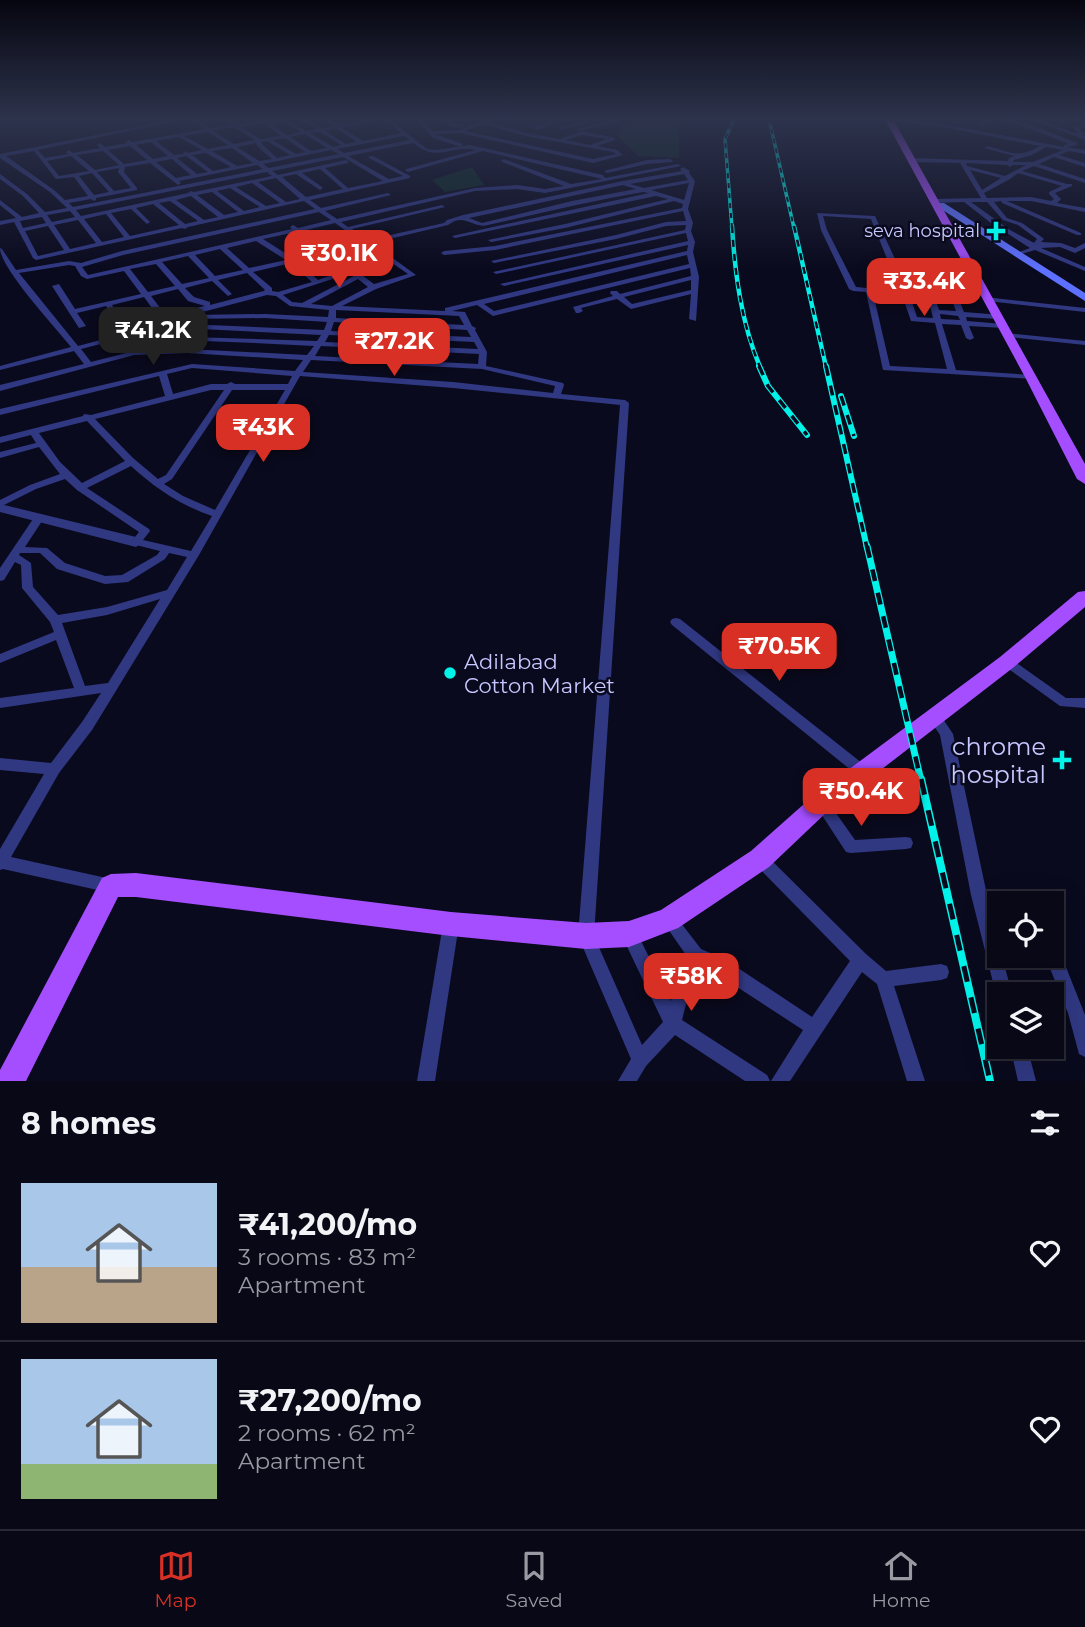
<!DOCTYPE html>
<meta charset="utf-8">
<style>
:root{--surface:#080816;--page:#161623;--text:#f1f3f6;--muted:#989aa1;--line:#292935;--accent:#d93025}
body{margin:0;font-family:Montserrat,sans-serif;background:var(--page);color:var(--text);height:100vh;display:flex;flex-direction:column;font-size:26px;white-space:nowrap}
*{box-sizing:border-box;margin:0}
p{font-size:23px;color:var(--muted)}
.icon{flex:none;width:38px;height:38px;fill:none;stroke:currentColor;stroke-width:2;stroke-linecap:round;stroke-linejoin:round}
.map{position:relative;height:1081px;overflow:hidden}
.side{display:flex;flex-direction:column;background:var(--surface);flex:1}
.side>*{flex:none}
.controls{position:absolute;left:987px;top:891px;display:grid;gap:14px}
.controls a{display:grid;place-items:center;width:77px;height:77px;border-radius:0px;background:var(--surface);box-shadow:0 7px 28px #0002,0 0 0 2px var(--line);font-size:35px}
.price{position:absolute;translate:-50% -60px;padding:0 16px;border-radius:14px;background:var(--accent);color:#fff;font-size:23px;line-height:46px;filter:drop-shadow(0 2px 4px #0008)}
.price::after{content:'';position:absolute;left:50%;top:42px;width:21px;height:16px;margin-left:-10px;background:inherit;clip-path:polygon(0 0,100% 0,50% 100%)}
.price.active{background:#222;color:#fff}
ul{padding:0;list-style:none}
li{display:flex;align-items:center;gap:21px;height:175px;padding:0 21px}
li+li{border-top:2px solid var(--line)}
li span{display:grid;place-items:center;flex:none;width:196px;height:140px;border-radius:0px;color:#555}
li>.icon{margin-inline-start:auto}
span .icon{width:84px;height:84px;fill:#fffc;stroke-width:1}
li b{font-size:30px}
h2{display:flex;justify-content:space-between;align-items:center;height:84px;padding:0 21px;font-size:30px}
.tab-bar{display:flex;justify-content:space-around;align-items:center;height:98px;border-top:2px solid var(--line);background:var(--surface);font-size:19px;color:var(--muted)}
.tab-bar a{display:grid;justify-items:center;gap:4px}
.tab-bar .active{color:var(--accent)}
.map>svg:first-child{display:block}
.green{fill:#0c2924}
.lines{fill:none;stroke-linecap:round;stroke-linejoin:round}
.minor{fill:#303882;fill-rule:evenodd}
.tertiary{fill:#303882;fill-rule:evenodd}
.secondary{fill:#5e70ff;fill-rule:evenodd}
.primary{fill:#a54eff;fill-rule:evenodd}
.rail-far4-casing{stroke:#00f2e9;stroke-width:3.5}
.rail-far3-casing{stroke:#00f2e9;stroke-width:4.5}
.rail-far2-casing{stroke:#00f2e9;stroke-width:6}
.rail-far1-casing{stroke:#00f2e9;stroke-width:7}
.rail-casing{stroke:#00f2e9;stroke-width:8}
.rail-far4{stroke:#0a0a1e;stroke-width:2;stroke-dasharray:5;stroke-linecap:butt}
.rail-far3{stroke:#0a0a1e;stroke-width:2.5;stroke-dasharray:7;stroke-linecap:butt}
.rail-far2{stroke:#0a0a1e;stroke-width:3.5;stroke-dasharray:10;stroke-linecap:butt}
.rail-far1{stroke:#0a0a1e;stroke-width:4.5;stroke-dasharray:12;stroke-linecap:butt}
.rail{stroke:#0a0a1e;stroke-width:5;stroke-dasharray:16;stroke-linecap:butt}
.poi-dot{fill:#00f2e9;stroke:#0a0a1e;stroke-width:2.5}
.labels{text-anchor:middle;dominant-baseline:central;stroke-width:5;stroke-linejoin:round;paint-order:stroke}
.far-poi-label{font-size:18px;fill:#c7c8ff;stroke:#0a0a1e;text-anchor:end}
.poi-label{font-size:21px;fill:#c7c8ff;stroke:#0a0a1e;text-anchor:start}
.near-poi-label{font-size:24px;fill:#c7c8ff;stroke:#0a0a1e;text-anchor:end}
</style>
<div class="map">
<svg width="1085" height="1081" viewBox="0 0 1085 1081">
<rect width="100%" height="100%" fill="#0a0a1e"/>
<g class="green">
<path d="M 642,119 L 679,119 L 679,158 L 638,156 L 616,134 L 624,124 Z"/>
<path d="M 472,167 L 484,185 L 445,192 L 432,180 Z"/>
</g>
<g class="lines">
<g class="minor">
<path d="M 177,119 L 186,119 L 38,150 L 45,158 L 68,154 L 66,152 L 69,150 L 73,153 L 100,148 L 97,145 L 100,143 L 105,147 L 127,143 L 126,142 L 129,140 L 132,142 L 205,129 L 191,119 L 196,119 L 210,128 L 231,124 L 224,119 L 229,119 L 238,124 L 259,121 L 258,119 L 279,119 L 268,122 L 287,135 L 301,132 L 280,119 L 285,119 L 306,131 L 316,129 L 301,119 L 306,119 L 321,128 L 334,126 L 324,119 L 329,119 L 339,125 L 373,119 L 383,119 L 342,128 L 363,141 L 401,133 L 384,119 L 389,119 L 427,149 L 437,150 L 470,145 L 603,175 L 605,178 L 678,164 L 681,166 L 545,193 L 517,189 L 475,191 L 341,222 L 348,227 L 442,205 L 445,207 L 352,229 L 368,240 L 444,223 L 447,220 L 463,215 L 623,181 L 682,171 L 680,169 L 683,167 L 690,171 L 689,173 L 695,181 L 688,209 L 693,223 L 691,231 L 695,242 L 693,252 L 699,277 L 696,321 L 689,319 L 691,294 L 631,309 L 617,299 L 581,308 L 583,311 L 579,313 L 576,313 L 573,307 L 613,296 L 610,293 L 611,291 L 617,291 L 620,294 L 691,276 L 690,268 L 493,316 L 477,305 L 452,311 L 465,312 L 472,326 L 476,328 L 475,330 L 487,352 L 486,366 L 563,383 L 564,385 L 561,394 L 625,400 L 629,403 L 594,936 L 642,1045 L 663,1022 L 621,934 L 623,929 L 629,926 L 635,929 L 671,1001 L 680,966 L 686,955 L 661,919 L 664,914 L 669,912 L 674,914 L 701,949 L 726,960 L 812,1017 L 850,961 L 755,864 L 753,859 L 755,854 L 760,852 L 765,854 L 866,954 L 886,971 L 941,964 L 947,966 L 949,972 L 947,978 L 941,980 L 894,986 L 925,1081 L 907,1081 L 877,984 L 862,972 L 790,1081 L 771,1081 L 803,1030 L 714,972 L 698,964 L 695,969 L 682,1020 L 767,1075 L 770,1081 L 745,1081 L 675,1035 L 646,1066 L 637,1081 L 618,1081 L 631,1059 L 578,936 L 620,405 L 453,388 L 300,376 L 199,555 L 92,730 L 59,773 L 11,857 L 111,879 L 116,881 L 119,886 L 116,891 L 111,893 L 3,869 L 0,870 L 0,849 L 44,774 L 0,770 L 0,758 L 51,763 L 82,722 L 101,693 L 0,708 L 0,698 L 74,688 L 56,640 L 0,663 L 0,654 L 54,632 L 50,622 L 22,588 L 21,565 L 15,562 L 4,580 L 0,581 L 0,568 L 35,516 L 39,515 L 44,518 L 25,547 L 47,548 L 65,563 L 105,576 L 122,575 L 157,555 L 160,551 L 132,544 L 131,542 L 139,532 L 77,490 L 65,479 L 36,489 L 0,507 L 0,500 L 30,485 L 60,474 L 39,447 L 0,458 L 0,452 L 36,443 L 31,435 L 0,443 L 0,437 L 83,416 L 84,414 L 91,415 L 165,396 L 159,376 L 0,415 L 0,409 L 192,364 L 295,371 L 303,360 L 187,353 L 134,355 L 0,391 L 0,385 L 84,364 L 74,351 L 0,370 L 0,366 L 71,347 C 56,328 0,268 0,248 L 2,249 L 16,270 L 69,261 L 81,263 L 122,251 L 315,209 L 304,201 L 188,227 L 185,229 L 182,228 L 36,260 L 33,258 L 14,222 L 0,225 L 0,221 L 16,218 L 0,205 L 0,200 L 22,217 L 39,213 L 23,196 L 0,179 L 0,174 L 27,194 L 45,212 L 67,208 L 50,192 L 0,158 L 0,154 ZM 263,123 L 281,136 L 260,139 L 241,127 ZM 234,127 L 255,140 L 234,144 L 213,131 ZM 337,129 L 357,142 L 346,144 L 325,131 ZM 208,132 L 228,145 L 208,149 L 184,136 ZM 320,132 L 341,145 L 333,147 L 310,133 ZM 305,134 L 327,148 L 311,151 L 290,137 ZM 404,136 L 410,140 L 344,153 L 337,149 ZM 179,137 L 202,150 L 188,153 L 185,151 L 183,154 L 174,155 L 156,141 ZM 285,138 L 305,152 L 296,154 L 272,140 ZM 267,141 L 290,155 L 277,158 L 262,144 L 261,142 ZM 151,142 L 168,156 L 153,159 L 136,145 ZM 256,143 L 257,146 L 272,159 L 259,161 L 237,147 ZM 413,143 C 439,164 450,144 476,150 L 406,169 L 405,170 L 408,172 L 483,151 L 602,179 L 571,184 L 504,159 L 501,161 L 502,162 L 564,186 L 545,189 L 517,185 L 475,188 L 337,219 L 325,211 L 391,195 L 388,193 L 321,208 L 310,200 L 410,178 L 410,176 L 373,156 L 369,156 L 369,158 L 403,176 L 389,179 L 348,156 ZM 130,146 L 147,160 L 124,164 L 108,150 ZM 232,148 L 253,163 L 237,166 L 212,151 ZM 331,150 L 339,154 L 269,168 L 263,164 ZM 34,151 L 56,179 L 74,177 L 88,196 L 65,200 L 54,190 L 6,156 ZM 103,151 L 119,165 L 95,170 L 77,155 ZM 206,153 L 231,167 L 213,171 L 192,155 ZM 71,156 L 89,171 L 59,176 L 47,161 ZM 186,156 L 208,172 L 197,174 L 177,158 ZM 343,157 L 383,181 L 348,188 L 325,168 L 348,163 L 348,161 L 346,160 L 278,175 L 272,171 ZM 172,159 L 191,175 L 176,178 L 156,162 ZM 150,163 L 178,185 L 181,183 L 179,181 L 257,165 L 263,169 L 73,207 L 69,203 L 91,199 L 94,201 L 96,200 L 96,198 L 137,190 L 137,188 L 124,172 L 125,167 ZM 119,168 L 118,172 L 131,188 L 114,191 L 97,172 ZM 320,169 L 343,189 L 306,197 L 282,177 L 296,174 L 320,190 L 323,188 L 322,187 L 302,173 ZM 267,172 L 272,176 L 194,192 L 191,191 L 188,193 L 81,216 L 76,210 ZM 92,173 L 109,192 L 94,195 L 79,176 ZM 684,174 L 688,180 L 644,188 L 630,184 ZM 276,178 L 300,199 L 286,202 L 258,182 ZM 252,183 L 280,203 L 266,206 L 236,187 ZM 689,183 L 684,200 L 651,190 ZM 623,185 L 636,189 L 572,201 L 482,223 L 469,218 ZM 230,188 L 260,207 L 244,211 L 217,191 ZM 212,192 L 238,212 L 224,215 L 197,195 ZM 643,192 L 649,193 L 452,236 L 455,238 L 656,196 L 668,199 L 565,224 L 488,240 L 491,242 L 565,228 L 674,201 L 683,204 L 682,208 L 495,246 L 444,251 L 441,253 L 444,255 L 495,250 L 683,211 L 686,221 L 666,222 L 616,235 L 491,261 L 494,263 L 616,239 L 666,226 L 686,225 L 685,230 L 493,272 L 496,274 L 686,233 L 688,241 L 500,284 L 504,286 L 688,245 L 687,251 L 445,308 L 445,311 L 342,306 L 376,289 L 416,275 L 372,243 L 448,225 C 465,212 472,229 488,225 C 540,213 591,201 643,192 ZM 191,196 L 218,217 L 204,220 L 176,200 ZM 170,201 L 198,221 L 185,224 L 159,203 ZM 153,204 L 179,225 L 130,236 L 111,213 L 131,209 L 147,224 L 150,222 L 136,208 ZM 70,211 L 75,217 L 52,222 L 47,215 ZM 319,212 L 331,220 L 298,228 L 293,225 L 290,227 L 292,229 L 88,275 L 82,267 L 123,255 ZM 106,214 L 124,237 L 102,242 L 84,219 ZM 42,217 L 46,223 L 23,228 L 20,221 ZM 78,220 L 96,243 L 70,249 L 54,225 ZM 335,223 L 362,242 L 328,250 L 302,231 ZM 48,226 L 64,250 L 38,256 L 25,231 ZM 296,232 L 321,251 L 293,258 L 263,239 ZM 256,241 L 286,260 L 249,268 L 227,248 ZM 366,245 L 408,274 L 374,284 L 332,253 ZM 220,249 L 243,270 L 215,276 L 195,255 ZM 325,254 L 346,270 L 318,280 L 297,261 ZM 687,255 L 689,264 L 494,311 L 484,304 ZM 188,256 L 209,278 L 182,284 L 162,262 ZM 291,263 L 312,282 L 278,292 L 272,291 L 272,288 L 253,272 ZM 156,264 L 175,286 L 148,292 L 130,269 ZM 69,265 L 75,266 L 81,276 L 87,279 L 124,271 L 141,294 L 75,309 L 59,284 L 52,286 L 79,328 L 86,326 L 77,313 L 106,306 L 123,334 L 78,346 L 19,273 ZM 247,273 L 265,290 L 264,291 L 210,305 L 210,302 L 194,297 L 185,288 L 212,281 L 228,296 L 232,294 L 218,280 ZM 351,273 L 354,276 L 302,303 L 292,302 L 283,295 ZM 358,279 L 368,287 L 332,306 L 311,304 ZM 691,280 L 691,290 L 632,304 L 624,297 ZM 178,289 L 188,301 L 205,306 L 186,310 L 178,324 L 130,332 L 112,305 L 144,297 L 154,311 L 157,311 L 161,309 L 151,296 ZM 267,295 L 276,296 L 290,306 L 329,310 L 328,317 L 265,314 L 191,315 ZM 336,310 L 459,316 L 464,325 L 336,318 ZM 265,318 L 327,322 L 324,330 L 186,324 L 189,319 ZM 334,322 L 467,330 L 471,337 L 331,331 ZM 181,328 L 321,335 L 317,341 L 158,336 L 136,338 L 132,340 C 141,344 154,340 164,340 C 214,341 264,343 314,346 L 307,355 L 187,349 L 134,351 L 91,362 L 81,349 L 128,337 ZM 329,335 L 474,342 L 478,349 L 325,342 ZM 321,346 L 479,354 L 478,364 L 315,356 ZM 311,360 L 482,369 L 555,386 L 553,393 L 453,382 L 303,372 ZM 192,368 L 292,376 L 288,384 L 235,384 L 231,382 L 227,384 L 211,384 L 173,394 L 167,374 ZM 211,390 L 224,390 L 166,475 L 158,479 L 133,458 L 95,419 ZM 232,390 L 285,390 L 215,510 L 183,496 L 164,484 L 172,479 ZM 87,421 L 125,461 L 82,483 L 60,462 L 39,433 ZM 131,466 C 155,488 180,505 212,516 L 191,551 L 143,540 L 150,531 L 149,529 L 87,488 ZM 20,553 L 40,553 L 57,569 L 105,584 L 128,582 L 165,559 L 169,553 L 187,557 L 167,590 L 107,607 L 58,615 L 33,587 L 31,563 L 19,555 ZM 160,599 L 108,683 L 85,686 L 62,623 L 107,615 Z"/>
<path d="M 416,119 L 421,119 L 432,131 L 459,130 L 487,119 L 494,119 L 488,122 L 527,133 L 560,139 L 582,131 L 615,138 L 615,140 L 597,146 L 617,150 L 623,155 L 593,163 L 460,133 L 435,134 L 463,144 L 461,147 L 433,138 ZM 483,124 L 526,136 L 613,152 L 616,154 L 593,159 L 465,131 ZM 582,135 L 607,139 L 590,145 L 565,140 Z"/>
<path d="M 440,119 C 442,119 463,125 465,126 C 456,130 447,125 440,119 Z"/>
<path d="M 610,119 L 616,119 L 618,121 L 579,131 L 576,129 L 611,121 Z"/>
<path d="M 887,119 L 938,123 L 1064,147 L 1064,145 L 1069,144 L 1028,128 L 994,119 C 1022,119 1051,133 1077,143 L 1077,145 L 1067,147 L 1085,150 L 1085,154 L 1069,151 L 1059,155 L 1085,163 L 1085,167 L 1054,157 L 1039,164 L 1085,179 L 1085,183 L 1034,166 L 1022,171 L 1067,184 L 1072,184 L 1072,186 L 1055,193 L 1061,199 L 1057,203 L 1085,208 L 1085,212 L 1031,201 L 1007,201 L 1081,233 L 1081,235 L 1077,235 L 1002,203 L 1001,201 L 994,202 L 1007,218 L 1022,223 L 1043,238 L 1044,239 L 1041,242 L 1061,243 L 1075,248 L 1085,243 L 1085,248 L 1075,253 L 1060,247 L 1041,248 L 1085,267 L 1085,271 L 1035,250 L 1014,256 L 1014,254 L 1030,248 L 991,223 L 964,202 L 933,203 L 930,201 L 933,199 L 981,198 L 960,163 L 910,162 L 907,160 L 910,158 L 1008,161 L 1009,158 L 1014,156 L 984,148 L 987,146 C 1011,152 1017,159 1040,146 L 938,126 L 889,121 ZM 1046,147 L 1063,150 L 1033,162 L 1013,162 L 1014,160 L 1032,155 ZM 966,163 L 1007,165 L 1010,167 L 1013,165 L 1026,165 L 1005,176 L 967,166 ZM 970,170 L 1001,178 L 982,190 ZM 1018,173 L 1062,186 L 1049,192 L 1049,194 L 1054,199 L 1051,201 L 1031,197 L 987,198 L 984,193 L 1010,179 ZM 971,202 L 987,202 L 1003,220 L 1018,225 L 1037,239 L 1034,243 L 1038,245 L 1010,230 Z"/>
<path d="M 987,119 L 992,119 L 982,126 L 978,126 L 978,124 Z"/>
<path d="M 1031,119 L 1037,119 L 1078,134 L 1073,127 L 1085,125 L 1085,127 L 1079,129 L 1085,134 L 1083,136 L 1085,136 L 1085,140 Z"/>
<path d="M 552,120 L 556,121 L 539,130 L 523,125 L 525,124 L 538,126 Z"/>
<path d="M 586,121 L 588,123 L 561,130 L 558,128 Z"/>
<path d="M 670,159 L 673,161 L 672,162 L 647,164 L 607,173 L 604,171 L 647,160 Z"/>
<path d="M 817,213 L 875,216 L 895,259 L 945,265 L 964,312 L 1001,315 L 1001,319 L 998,319 L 966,317 L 967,321 L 1003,324 L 1007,326 L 1003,328 L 969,326 L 974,338 L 970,340 L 966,338 L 961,325 L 942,324 L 956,370 L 1032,375 L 1036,377 L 1035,379 L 883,370 L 866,292 L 853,291 L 849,289 L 821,230 ZM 823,216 L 871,219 L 900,291 L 856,287 L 827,230 ZM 897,263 L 940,268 L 950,295 L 908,292 ZM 873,293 L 902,295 L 911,321 L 935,323 L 947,369 L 890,366 ZM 910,296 L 928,298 L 933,318 L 917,317 ZM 935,298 L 952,300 L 956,311 L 939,310 ZM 940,314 L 958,316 L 960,320 L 941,319 Z"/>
<path d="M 985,297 L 1085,308 L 1085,312 L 988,301 L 985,301 Z"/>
<path d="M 1006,333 L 1085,341 L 1085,345 L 1009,337 L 1005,335 Z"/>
<path d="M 676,618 L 680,619 L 867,767 L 869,771 L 867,775 L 862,777 L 857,775 L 672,625 L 670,622 L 672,619 Z"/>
<path d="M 1007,658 L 1011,659 L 1066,698 L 1085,698 L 1085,708 L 1060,706 L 1003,665 L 1001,662 L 1003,659 Z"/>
<path d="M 934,712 L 939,713 L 953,734 L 987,895 L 999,944 L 999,956 L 1002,956 L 1012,994 L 999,994 L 999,1000 L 996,994 L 971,895 L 940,735 L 928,717 L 929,713 Z"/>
<path d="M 821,797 L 826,799 L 855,840 L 906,837 L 911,838 L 913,843 L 911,848 L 906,849 L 851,853 L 846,852 L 814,803 L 816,799 Z"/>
<path d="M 451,917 L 457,919 L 459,924 L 435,1081 L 417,1081 L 443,924 L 445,919 Z"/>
<path d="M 1052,945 L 1058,947 L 1085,1015 L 1085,1057 L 1079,1054 L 1068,1013 L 1045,956 L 1052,956 Z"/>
<path d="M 1010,1046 L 1027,1046 L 1036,1081 L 1018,1081 Z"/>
</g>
<path class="tertiary" d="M 0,504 L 136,537 L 143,542 L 136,547 L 0,512 Z"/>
<path class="secondary" d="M 938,203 L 944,203 L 1085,293 L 1085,301 L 938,207 Z"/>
<g class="primary">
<path d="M 885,119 L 893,119 L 1085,464 L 1085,484 L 1077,479 L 1025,377 Z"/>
<path d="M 1085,591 L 1085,607 L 1014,667 L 829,810 L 769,867 L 678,928 L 629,947 L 586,949 L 451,936 L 136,897 L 118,897 L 26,1081 L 0,1081 L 0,1070 L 102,878 L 111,874 L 136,873 L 451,912 L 586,923 L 629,921 L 661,910 L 751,851 L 813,796 L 1000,657 L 1078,592 Z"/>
</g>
<defs>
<g id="rail-far4">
<path d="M 769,119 L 794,228"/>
<path d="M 732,228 L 725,139 L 734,119"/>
</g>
<g id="rail-far3">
<path d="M 732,226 C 735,274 741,322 760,367"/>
<path d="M 794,226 L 826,367"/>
</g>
<g id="rail-far2">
<path d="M 759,366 L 768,386 L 807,435"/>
<path d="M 826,366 L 867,548"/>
<path d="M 841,396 L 854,436"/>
</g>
<path id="rail-far1" d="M 867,546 L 921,781"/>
<path id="rail" d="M 921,779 L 990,1081"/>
</defs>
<use href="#rail-far4" class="rail-far4-casing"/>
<use href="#rail-far3" class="rail-far3-casing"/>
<use href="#rail-far2" class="rail-far2-casing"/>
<use href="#rail-far1" class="rail-far1-casing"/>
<use href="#rail" class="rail-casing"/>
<use href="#rail-far4" class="rail-far4"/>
<use href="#rail-far3" class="rail-far3"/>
<use href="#rail-far2" class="rail-far2"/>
<use href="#rail-far1" class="rail-far1"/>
<use href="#rail" class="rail"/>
</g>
<linearGradient id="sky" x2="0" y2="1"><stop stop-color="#060610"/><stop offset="0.44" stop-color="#2d334c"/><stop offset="1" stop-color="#2d334c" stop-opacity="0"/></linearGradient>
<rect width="1085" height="270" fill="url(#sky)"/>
<g class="poi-dot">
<path d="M992.5 220.5h7v7h7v7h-7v7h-7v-7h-7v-7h7z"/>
<circle cx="450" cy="673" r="7"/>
<path d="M1058.5 749.5h7v7h7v7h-7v7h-7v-7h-7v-7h7z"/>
</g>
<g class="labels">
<g class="far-poi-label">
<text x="980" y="231">seva hospital</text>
</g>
<g class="poi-label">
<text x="464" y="661">Adilabad<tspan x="464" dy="24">Cotton Market</tspan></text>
</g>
<g class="near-poi-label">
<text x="1046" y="746">chrome<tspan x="1046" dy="28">hospital</tspan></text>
</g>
</g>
</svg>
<div class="controls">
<a><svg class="icon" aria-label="locate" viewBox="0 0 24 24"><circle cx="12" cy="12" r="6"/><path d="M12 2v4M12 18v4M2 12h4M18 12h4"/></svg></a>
<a><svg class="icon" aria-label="layers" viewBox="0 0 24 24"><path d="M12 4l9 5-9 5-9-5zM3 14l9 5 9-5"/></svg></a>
</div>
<b class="price" style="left:339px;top:290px">₹30.1K</b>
<b class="price" style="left:924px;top:318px">₹33.4K</b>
<b class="price active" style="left:153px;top:367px">₹41.2K</b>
<b class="price" style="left:394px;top:378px">₹27.2K</b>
<b class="price" style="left:263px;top:464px">₹43K</b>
<b class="price" style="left:779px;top:683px">₹70.5K</b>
<b class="price" style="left:861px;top:828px">₹50.4K</b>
<b class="price" style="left:691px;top:1013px">₹58K</b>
</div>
<section class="side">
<h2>8 homes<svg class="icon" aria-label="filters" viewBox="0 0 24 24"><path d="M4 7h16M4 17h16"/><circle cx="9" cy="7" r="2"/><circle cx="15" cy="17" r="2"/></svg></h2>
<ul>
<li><span style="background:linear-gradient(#a9c7e8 60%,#b9a48a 0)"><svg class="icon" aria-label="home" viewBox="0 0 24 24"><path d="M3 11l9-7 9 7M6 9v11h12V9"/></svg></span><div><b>₹41,200/mo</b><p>3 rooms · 83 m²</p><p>Apartment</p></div><svg class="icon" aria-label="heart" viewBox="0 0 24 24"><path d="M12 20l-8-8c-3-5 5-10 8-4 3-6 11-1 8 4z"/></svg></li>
<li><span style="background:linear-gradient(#a9c7e8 75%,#8fb573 0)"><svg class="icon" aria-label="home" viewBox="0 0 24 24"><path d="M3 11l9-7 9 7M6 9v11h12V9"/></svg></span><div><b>₹27,200/mo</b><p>2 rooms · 62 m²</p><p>Apartment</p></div><svg class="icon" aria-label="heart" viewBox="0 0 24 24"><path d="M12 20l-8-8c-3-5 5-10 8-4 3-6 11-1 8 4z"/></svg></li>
</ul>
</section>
<nav class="tab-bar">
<a class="active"><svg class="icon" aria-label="map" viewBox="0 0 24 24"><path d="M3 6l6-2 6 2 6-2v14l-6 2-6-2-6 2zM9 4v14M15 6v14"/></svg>Map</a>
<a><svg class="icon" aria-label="saved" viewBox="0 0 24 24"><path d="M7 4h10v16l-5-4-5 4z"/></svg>Saved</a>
<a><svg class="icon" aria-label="home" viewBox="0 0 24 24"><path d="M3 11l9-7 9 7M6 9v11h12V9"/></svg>Home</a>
</nav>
